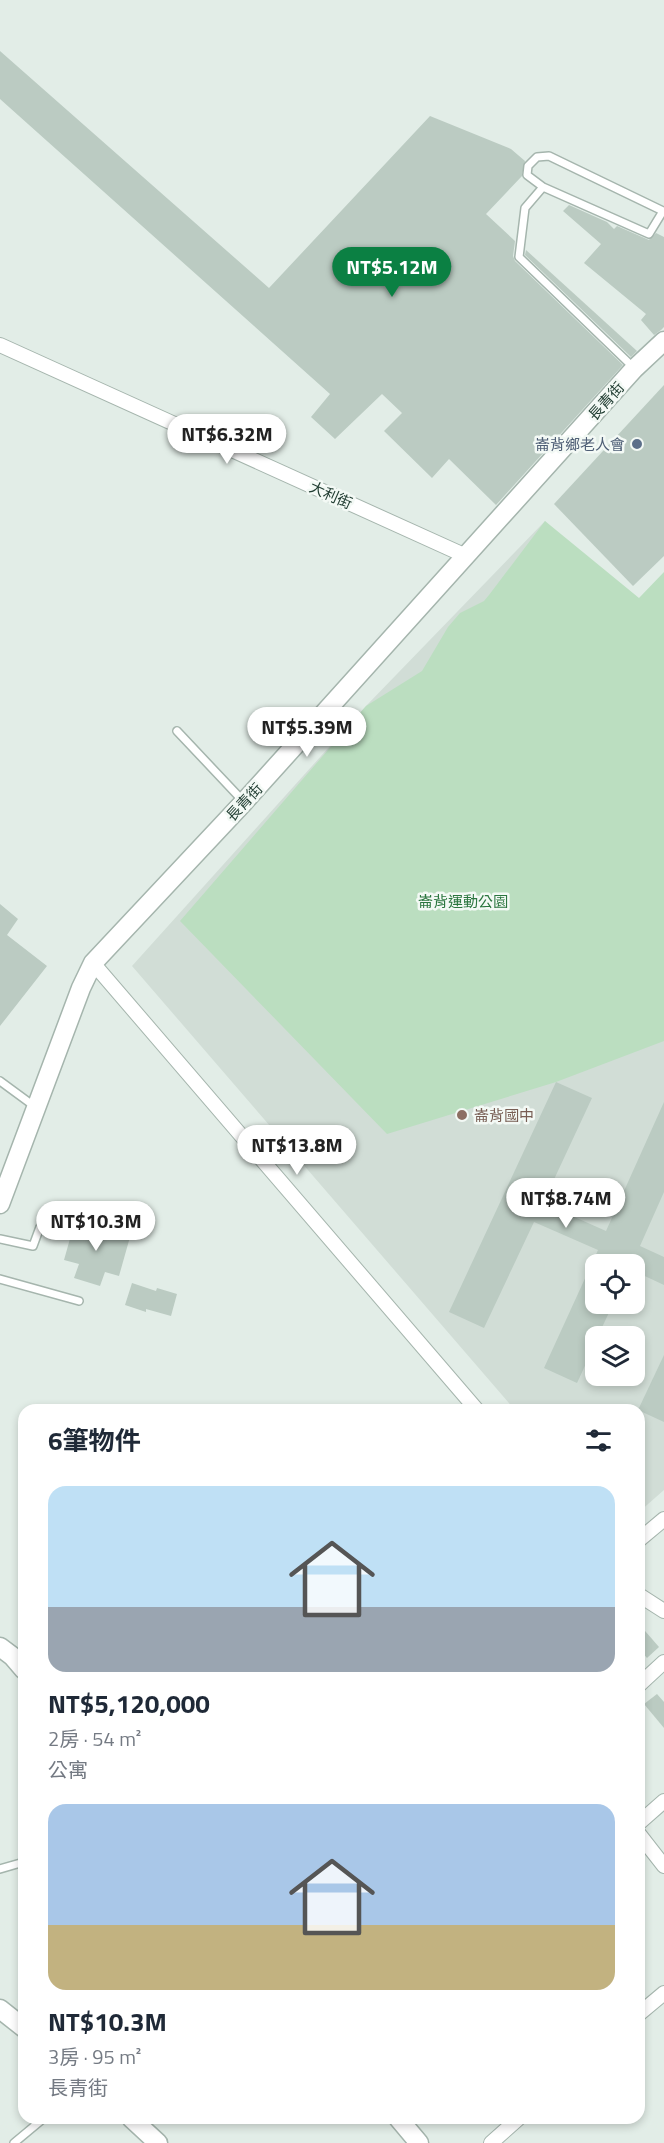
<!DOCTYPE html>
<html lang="zh-TW">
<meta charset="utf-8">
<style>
:root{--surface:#fff;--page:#f6f6f7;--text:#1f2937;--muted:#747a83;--accent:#0b8043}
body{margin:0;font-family:"Titillium Web","Noto Sans TC",sans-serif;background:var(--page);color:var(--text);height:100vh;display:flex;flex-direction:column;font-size:22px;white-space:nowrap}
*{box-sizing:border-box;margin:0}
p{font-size:20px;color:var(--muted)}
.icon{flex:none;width:33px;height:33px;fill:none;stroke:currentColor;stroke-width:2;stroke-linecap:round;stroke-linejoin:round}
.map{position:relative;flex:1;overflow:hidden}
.drawer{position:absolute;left:18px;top:1404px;width:627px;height:720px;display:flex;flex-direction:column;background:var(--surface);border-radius:18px;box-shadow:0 3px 9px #0003}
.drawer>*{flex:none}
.buttons{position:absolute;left:585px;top:1254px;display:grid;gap:12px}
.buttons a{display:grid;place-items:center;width:60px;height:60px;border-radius:12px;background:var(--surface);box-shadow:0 3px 9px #0003;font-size:30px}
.price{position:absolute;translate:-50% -51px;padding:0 14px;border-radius:21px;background:#fff;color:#222;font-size:20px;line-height:39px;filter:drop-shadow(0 2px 3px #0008)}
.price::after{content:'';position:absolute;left:50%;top:36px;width:18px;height:14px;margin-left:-9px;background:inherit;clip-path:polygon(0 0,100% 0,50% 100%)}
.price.on{background:var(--accent);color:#fff}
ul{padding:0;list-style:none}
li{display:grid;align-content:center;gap:12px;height:318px;padding:0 30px}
li span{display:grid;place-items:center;height:186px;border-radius:18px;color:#555}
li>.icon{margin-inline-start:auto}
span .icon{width:108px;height:108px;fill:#fffc;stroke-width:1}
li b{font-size:26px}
h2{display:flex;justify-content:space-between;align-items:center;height:72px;padding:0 30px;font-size:26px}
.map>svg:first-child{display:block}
.built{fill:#d1ddd6;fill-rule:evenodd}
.green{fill:#bbdec0}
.building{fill:#bbcbc2}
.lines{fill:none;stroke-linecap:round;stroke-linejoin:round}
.service-casing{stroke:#a5b5ad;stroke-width:10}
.minor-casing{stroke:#a5b5ad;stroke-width:16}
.tertiary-casing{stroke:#a5b5ad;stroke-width:21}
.service{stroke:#fff;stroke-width:7}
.minor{stroke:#fff;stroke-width:14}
.tertiary{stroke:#fff;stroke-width:18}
.service-dot{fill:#5c6f8a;stroke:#f3f9f5;stroke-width:2}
.education-dot{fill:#8d6e63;stroke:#f3f9f5;stroke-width:2}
.labels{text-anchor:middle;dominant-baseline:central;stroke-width:5;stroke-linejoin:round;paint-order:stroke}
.street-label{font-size:15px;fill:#223e33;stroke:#f3f9f5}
.service-label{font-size:15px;fill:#4e5e75;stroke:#f3f9f5;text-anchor:end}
.park-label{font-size:15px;fill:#2b763f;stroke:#f3f9f5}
.education-label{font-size:15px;fill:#785e54;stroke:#f3f9f5;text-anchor:start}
</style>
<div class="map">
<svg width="664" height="2143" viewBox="0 0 664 2143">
<rect width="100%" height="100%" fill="#e2ede7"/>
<path class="built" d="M 545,521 L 611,605 L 664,663 L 664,1490 L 639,1512 L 639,1410 L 515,1410 L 132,966 L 366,706 ZM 596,1264 L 634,1264 L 634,1304 L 596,1304 ZM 596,1336 L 634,1336 L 634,1376 L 596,1376 Z"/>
<path class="green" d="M 545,521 L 639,598 L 664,572 L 664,1041 L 556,1082 L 387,1134 L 180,921 L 366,706 L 422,671 L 448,627 L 460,613 L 484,601 L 489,595 Z"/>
<g class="building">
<path d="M 0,51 L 269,288 L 430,116 L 511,149 L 525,161 L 522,176 L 486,214 L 515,241 L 513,256 L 515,261 L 623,365 L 496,505 L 449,459 L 432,478 L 384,431 L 402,413 L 382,394 L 335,439 L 311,417 L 330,394 L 0,99 Z"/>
<path d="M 569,205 L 607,222 L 614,229 L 617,226 L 649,240 L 656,233 L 664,237 L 664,327 L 661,330 L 654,335 L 641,320 L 646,314 L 584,263 L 601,244 L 563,211 Z"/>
<path d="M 526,250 L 637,351 L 631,357 L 525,255 Z"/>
<path d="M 664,385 L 664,556 L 633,586 L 554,504 Z"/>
<path d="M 0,904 L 18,919 L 7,935 L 47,966 L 0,1026 Z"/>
<path d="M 556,1082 L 592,1098 L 543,1203 L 606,1231 L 664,1102 L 664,1192 L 640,1246 L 664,1257 L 664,1285 L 634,1271 L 634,1264 L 596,1264 L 596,1304 L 613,1304 L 598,1336 L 596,1336 L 596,1342 L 577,1383 L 544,1368 L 598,1250 L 534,1222 L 484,1328 L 449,1312 Z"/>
<path d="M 75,1221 L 130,1237 L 119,1276 L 105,1272 L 100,1286 L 74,1278 L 79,1264 L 64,1260 Z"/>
<path d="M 132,1283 L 156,1291 L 157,1288 L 177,1294 L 171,1316 L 146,1309 L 146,1312 L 125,1305 Z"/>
<path d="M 664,1355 L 664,1422 L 638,1410 Z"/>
<path d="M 639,1624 L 659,1647 L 647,1658 L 639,1649 Z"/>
<path d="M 657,1694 L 664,1702 L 664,1728 L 644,1704 Z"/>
</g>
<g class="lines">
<defs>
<g id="service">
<path d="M 543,187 L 527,175 L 528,166 L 537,157 L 549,156 L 663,211 L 649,234 L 543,187 L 525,208 L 519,257 L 633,367"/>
<path d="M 177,731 L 244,802"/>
<path d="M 0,1081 L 34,1106"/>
<path d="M 0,1239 L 33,1246 L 40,1227"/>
<path d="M 0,1279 L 79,1301"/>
<path d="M 0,1869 L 24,1862"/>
<path d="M 14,2143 L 44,2118"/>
</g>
<g id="minor">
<path d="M 0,345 L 466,556"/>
<path d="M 93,963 L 477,1410"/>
<path d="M 639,1540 L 664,1519"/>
<path d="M 639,1595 L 664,1611"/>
<path d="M 639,1685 L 664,1662"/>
<path d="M 639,1823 L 664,1801"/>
<path d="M 639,1834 L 664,1866"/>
<path d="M 639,2014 L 664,1993"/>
<path d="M 491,2143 L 519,2118"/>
</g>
<g id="tertiary">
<path d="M 0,1204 L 81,988 L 93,963 L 244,802 L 634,369 L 664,341"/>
<path d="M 0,1647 L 12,1656 L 24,1670"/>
<path d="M 0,2009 L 24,2028"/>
<path d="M 131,2118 L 158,2143"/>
<path d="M 398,2118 L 419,2143"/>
</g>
</defs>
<use href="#service" class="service-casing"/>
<use href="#minor" class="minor-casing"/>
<use href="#tertiary" class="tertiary-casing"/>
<use href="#service" class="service"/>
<use href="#minor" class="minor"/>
<use href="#tertiary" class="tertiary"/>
</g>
<circle class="service-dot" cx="637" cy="444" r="6"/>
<circle class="education-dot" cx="462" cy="1115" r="6"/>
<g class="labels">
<g class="street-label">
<text transform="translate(606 401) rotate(-48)">長青街</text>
<text transform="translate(331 495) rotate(24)">大利街</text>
<text transform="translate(244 802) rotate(-47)">長青街</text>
</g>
<g class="service-label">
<text x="625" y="444">崙背鄉老人會</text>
</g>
<g class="park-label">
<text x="463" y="901">崙背運動公園</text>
</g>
<g class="education-label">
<text x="474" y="1115">崙背國中</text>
</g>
</g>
</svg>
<div class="buttons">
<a><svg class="icon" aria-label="locate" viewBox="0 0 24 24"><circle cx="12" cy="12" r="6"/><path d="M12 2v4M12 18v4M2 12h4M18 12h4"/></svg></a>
<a><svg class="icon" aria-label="layers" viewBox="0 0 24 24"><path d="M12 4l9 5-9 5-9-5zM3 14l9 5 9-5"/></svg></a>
</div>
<b class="price on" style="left:392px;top:298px">NT$5.12M</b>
<b class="price" style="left:227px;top:465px">NT$6.32M</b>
<b class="price" style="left:307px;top:758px">NT$5.39M</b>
<b class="price" style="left:297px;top:1176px">NT$13.8M</b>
<b class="price" style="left:566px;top:1229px">NT$8.74M</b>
<b class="price" style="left:96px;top:1252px">NT$10.3M</b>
<section class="drawer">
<h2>6筆物件<svg class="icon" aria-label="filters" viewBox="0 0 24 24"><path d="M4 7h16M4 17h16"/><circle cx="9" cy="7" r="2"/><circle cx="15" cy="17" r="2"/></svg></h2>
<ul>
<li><span style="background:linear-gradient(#bfe0f5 65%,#9aa5b1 0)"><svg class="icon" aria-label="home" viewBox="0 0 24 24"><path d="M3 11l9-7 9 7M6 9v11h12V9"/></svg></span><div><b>NT$5,120,000</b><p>2房 · 54 m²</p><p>公寓</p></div></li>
<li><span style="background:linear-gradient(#a9c7e8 65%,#c2b280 0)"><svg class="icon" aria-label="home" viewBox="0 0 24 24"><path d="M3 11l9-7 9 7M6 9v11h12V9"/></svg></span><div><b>NT$10.3M</b><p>3房 · 95 m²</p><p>長青街</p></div></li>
</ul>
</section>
</div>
